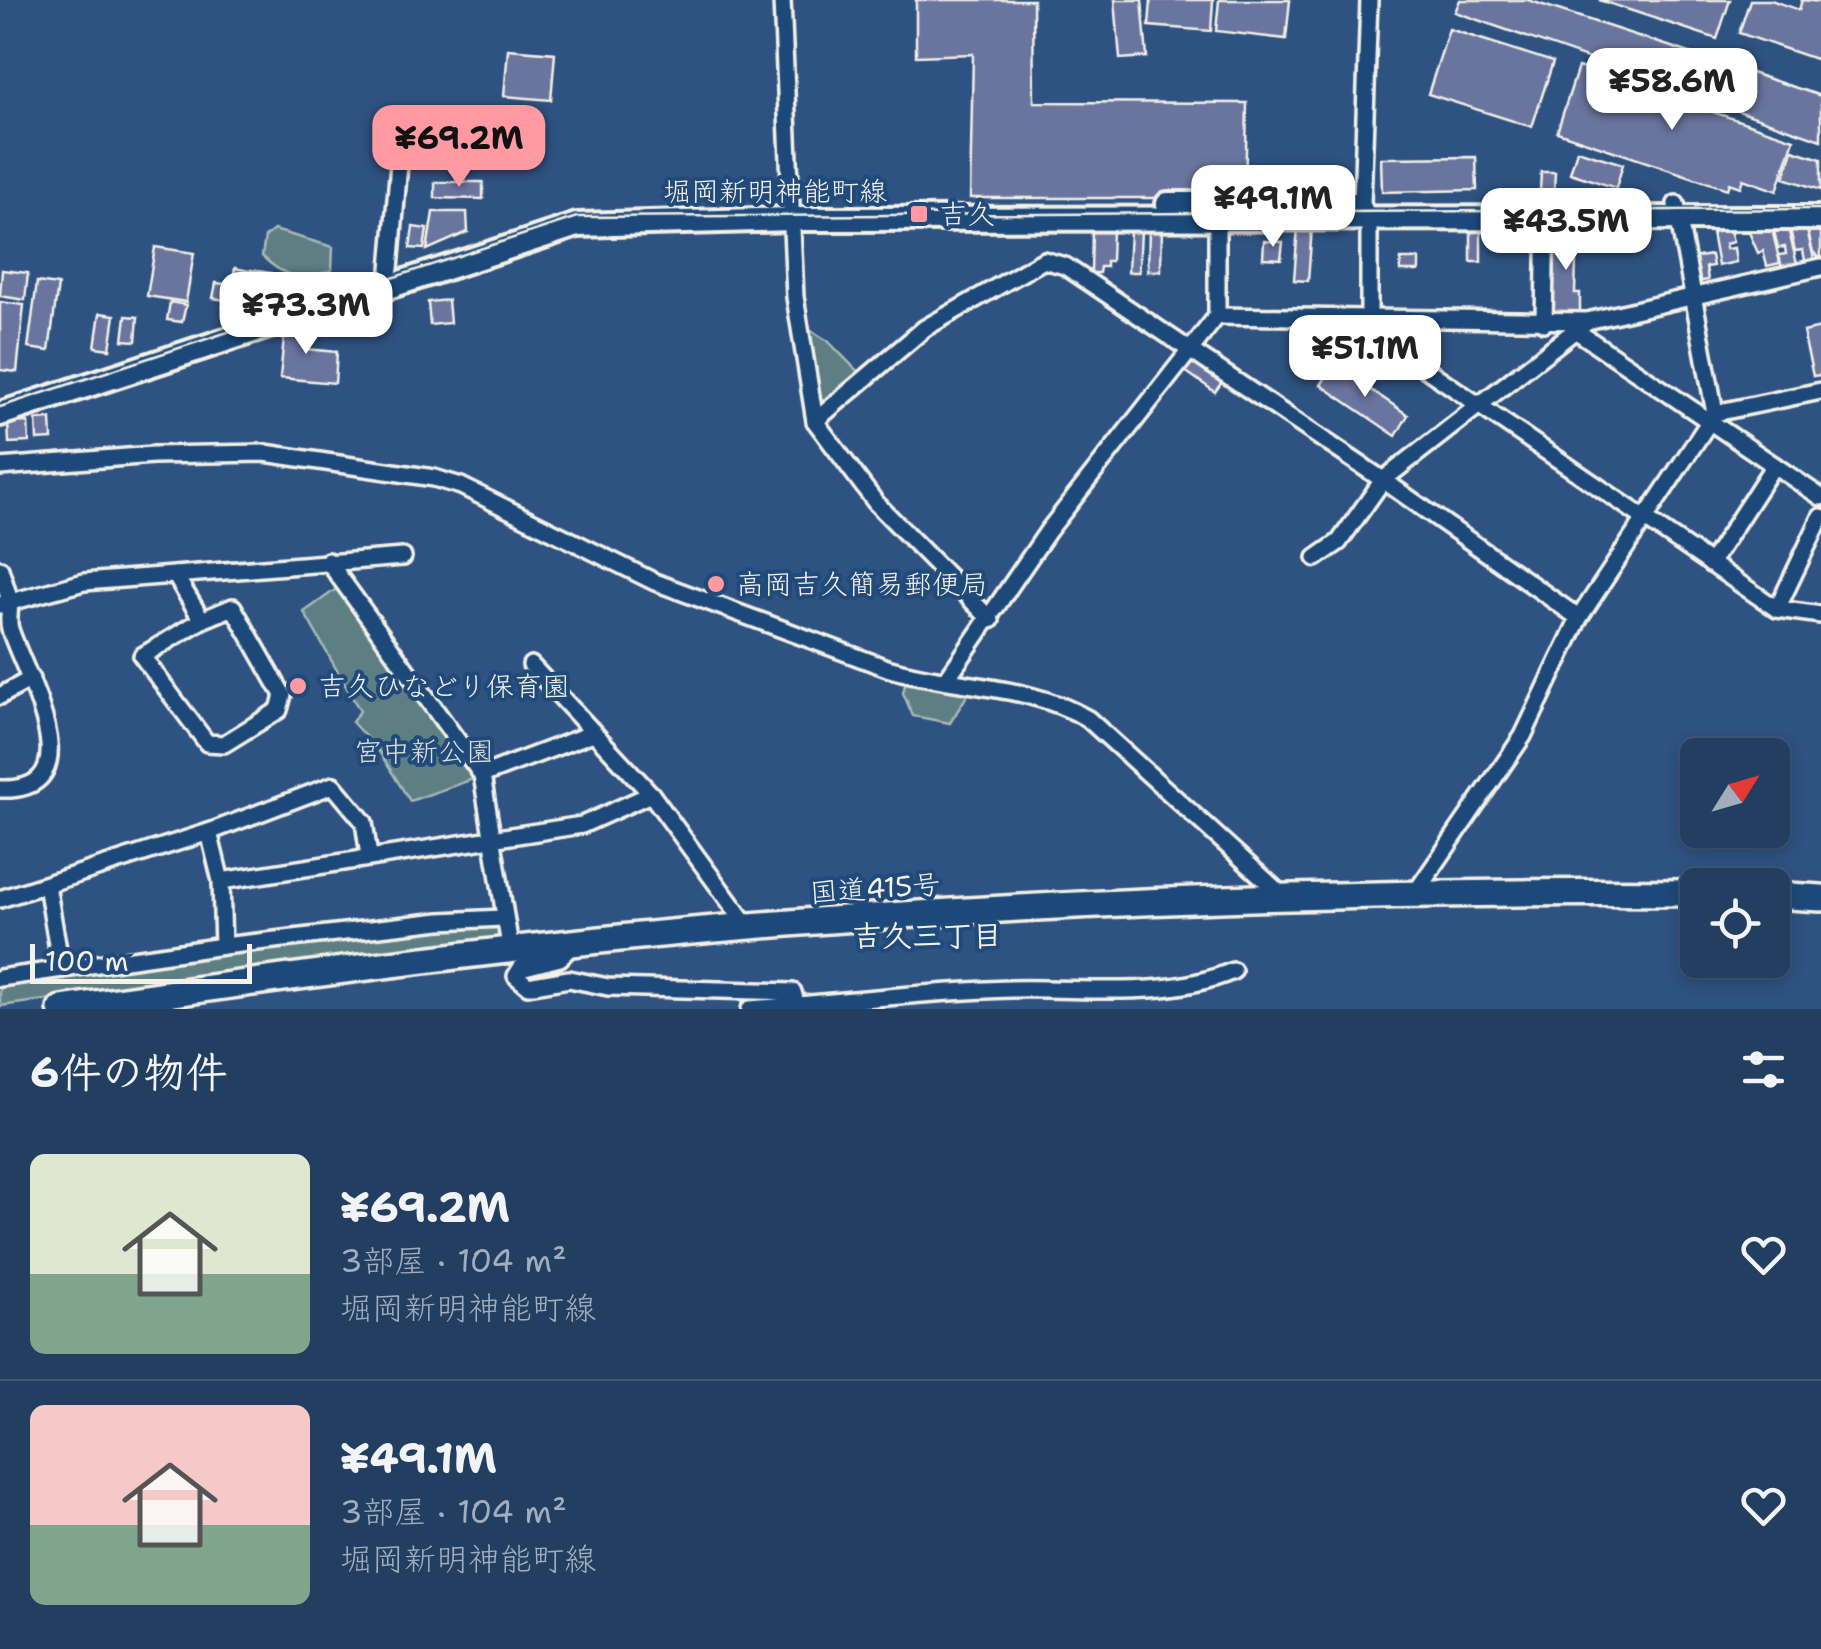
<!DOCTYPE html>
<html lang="ja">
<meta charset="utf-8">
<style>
:root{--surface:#223e61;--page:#2e496a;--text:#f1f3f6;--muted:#a2aebd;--line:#3f5776;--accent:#ff9aa2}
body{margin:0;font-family:"Shantell Sans","Klee One",sans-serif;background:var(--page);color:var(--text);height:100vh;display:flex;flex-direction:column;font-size:38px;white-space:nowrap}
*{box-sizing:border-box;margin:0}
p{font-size:32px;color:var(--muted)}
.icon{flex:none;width:55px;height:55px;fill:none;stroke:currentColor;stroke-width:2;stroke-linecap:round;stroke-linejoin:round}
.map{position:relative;height:1009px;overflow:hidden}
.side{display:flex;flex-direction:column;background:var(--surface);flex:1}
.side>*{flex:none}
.needle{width:65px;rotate:53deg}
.controls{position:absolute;left:1680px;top:738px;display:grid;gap:20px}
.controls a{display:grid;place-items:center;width:110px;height:110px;border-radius:15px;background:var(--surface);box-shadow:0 5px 15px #0003,0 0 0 2px var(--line);font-size:50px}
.scale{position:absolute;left:30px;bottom:25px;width:222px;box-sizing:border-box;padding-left:10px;border:5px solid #f4f1e8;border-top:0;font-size:28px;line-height:35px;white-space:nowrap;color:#f4f1e8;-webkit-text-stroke:8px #1f4a7a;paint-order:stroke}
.price{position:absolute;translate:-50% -85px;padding:0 22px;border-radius:20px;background:#fff;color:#222;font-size:32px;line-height:65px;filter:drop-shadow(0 2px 5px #0008)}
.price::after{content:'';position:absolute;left:50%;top:60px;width:30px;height:22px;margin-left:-15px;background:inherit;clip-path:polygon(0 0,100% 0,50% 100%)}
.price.selected{background:var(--accent);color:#111}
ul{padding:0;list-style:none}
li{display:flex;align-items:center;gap:30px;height:250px;padding:0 30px}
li+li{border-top:2px solid var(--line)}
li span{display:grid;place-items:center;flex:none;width:280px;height:200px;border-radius:15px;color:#555}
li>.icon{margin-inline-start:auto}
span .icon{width:120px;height:120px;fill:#fffc;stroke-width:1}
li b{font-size:42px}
h2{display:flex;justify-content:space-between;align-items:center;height:120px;padding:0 30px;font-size:42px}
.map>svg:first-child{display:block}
.green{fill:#5d7f84;stroke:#a8b8b6;stroke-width:2.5}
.building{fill:#6a749f;stroke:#f4f1e8;stroke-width:2.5}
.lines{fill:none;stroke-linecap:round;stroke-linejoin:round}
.minor-casing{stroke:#f4f1e8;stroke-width:22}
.secondary-casing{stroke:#f4f1e8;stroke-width:30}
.trunk-casing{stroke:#f4f1e8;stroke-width:32}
.minor{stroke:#1f4a7a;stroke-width:15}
.secondary{stroke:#1f4a7a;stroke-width:22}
.trunk{stroke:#1f4a7a;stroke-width:25}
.tram{stroke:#f4f1e8;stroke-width:2.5}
.poi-dot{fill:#ff9aa2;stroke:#1f4a7a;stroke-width:4}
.labels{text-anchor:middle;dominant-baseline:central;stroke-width:8;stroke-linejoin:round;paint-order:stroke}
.street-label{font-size:28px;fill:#f4f1e8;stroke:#1f4a7a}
.poi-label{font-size:28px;fill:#f4f1e8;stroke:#1f4a7a;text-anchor:start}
.park-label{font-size:28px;fill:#dde0d9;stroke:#1f4a7a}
.neighbourhood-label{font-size:30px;font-weight:bold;fill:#f4f1e8;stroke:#1f4a7a}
</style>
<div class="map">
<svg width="1821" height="1009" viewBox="0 0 1821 1009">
<rect width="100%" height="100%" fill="#2e5281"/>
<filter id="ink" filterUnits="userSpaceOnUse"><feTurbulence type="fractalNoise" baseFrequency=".01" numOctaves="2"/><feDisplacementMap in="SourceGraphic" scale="20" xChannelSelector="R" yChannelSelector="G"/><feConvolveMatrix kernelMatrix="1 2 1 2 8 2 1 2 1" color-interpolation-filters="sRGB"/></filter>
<g filter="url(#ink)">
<g class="green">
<path d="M 274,230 L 333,247 L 332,270 C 302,281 284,278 262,256 L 265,237 Z"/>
<path d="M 799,323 L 828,341 L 864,378 L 815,421 Z"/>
<path d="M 349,580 L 479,777 L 410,801 L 380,753 L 352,722 L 360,711 L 304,612 Z"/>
<path d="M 907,676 L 971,689 L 950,723 L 913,716 L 903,693 Z"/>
<path d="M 503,918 L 508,937 L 0,1006 L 0,981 Z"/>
</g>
<g class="building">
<path d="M 916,0 L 1033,0 L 1034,102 L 1247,103 L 1245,198 L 970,198 L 973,54 L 916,56 Z"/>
<path d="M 1115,0 L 1142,0 L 1147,57 L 1120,59 Z"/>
<path d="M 1151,0 L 1213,0 L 1211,31 L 1149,26 Z"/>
<path d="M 1219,0 L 1290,0 L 1286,39 L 1216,31 Z"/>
<path d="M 1460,0 L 1528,0 L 1821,96 L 1821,140 L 1455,12 Z"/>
<path d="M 1599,0 L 1730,0 L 1717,39 Z"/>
<path d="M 1750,0 L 1771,0 L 1799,10 L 1802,0 L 1821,2 L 1821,61 L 1739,33 Z"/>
<path d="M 1449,29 L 1553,62 L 1532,127 L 1428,94 Z"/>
<path d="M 508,49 L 555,53 L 551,100 L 504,96 Z"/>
<path d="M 1578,67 L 1794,139 L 1777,191 L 1743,179 L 1740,187 L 1729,183 L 1727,189 L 1557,132 Z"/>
<path d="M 1577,150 L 1623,164 L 1616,188 L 1570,173 Z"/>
<path d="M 1793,150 L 1821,159 L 1821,190 L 1784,178 Z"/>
<path d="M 1476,157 L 1477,190 L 1382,192 L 1381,158 Z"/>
<path d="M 1541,172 L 1555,172 L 1554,191 L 1540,191 Z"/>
<path d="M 435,182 L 483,182 L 483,199 L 435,198 Z"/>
<path d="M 433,212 L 467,212 L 468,232 L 427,250 Z"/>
<path d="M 1806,224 L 1821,224 L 1821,259 L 1813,252 Z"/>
<path d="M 1771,225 L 1780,263 L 1767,266 L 1763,251 L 1758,253 L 1748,230 Z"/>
<path d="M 1298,226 L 1312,227 L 1308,281 L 1294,280 Z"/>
<path d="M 1806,226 L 1814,259 L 1805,261 L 1803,250 L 1795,251 L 1790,229 Z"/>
<path d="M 413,227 L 427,229 L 424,249 L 410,248 Z"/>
<rect x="1471" y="227" width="10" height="35"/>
<path d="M 1555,227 L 1577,227 L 1575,293 L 1580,293 L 1580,316 L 1553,315 Z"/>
<path d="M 1149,228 L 1162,229 L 1161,271 L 1148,271 Z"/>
<path d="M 1788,228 L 1797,264 L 1782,268 L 1779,255 L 1786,254 L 1785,247 L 1778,248 L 1774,231 Z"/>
<path d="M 1730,229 L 1733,242 L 1725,244 L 1726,249 L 1734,248 L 1736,262 L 1718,266 L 1712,233 Z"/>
<path d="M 1092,230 L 1112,231 L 1111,261 L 1106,261 L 1106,267 L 1100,267 L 1099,273 L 1091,273 Z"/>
<path d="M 1130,230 L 1141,230 L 1139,272 L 1128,272 Z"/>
<path d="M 1264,241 L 1283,242 L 1281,259 L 1263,258 Z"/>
<path d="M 155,247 L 194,253 L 186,302 L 147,296 Z"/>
<path d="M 1711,255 L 1713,266 L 1706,267 L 1708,280 L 1696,282 L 1692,258 Z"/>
<path d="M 1401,259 L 1419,259 L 1419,271 L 1400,271 Z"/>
<path d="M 235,268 L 249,271 L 242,307 L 237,306 L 236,310 L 223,308 L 225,300 L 213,298 L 216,283 L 232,285 Z"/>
<path d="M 2,270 L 28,273 L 25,300 L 0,296 Z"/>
<path d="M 251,270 L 271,273 L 266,300 L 246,296 Z"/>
<path d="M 37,282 L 58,285 L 49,351 L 28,348 Z"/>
<path d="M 448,300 L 450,323 L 430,325 L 428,302 Z"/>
<path d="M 0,302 L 24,305 L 17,372 L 0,370 Z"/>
<path d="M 170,302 L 186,305 L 182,322 L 167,320 Z"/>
<path d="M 100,313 L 115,315 L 110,349 L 95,347 Z"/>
<path d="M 126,316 L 138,317 L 136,341 L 123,340 Z"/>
<path d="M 308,318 L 306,349 L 337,352 L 335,383 L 280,378 L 285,327 Z"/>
<path d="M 1821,328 L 1821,375 L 1813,376 L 1803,332 Z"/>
<path d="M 1192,361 L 1222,382 L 1215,392 L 1185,371 Z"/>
<path d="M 1334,365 L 1408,415 L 1396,436 L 1321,385 Z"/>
<path d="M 51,419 L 52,439 L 37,440 L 36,420 Z"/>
<path d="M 28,422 L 29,442 L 9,443 L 8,423 Z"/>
</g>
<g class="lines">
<defs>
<g id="minor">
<path d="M 782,0 L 795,297 L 815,421 L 876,503 L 991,620"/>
<path d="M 1369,0 L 1362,204 L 1369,219 L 1369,318 L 1376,335 L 1777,609 L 1821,615"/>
<path d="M 1676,204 L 1715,413"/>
<path d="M 390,269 L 402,129"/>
<path d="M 1217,316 L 1587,321 L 1821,267"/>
<path d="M 1544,323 L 1546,205"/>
<path d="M 1575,330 L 1821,497"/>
<path d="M 815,421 L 925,328 L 1044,260 L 1065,266 L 1383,480 L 1579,618"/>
<path d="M 0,467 L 153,455 L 265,453 L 434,478 L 461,486 L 655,582 L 887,668 C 953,688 1027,683 1088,719 L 1283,896"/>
<path d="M 1316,558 L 1339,542 L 1383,480 L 1587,321"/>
<path d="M 328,561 L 482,775 L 511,952"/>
<path d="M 1710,564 L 1774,465"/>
<path d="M 0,569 C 3,579 7,589 9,599 C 11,609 7,620 10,629 C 23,672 97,793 0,789"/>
<path d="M 175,575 L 202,620 L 233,607 L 283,695 L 279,710 L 224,744 L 207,743 L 142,656 L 202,620"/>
<path d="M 0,605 L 84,582 L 403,557"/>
<path d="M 1777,609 L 1821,517"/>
<path d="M 531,665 L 651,794 L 748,927"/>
<path d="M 946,680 L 1048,531 L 1217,316 L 1217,210"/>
<path d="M 0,696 L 31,679"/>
<path d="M 482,775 L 593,733"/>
<path d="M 209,832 L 221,881 L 223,946"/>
<path d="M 221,881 L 582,825 L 651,794"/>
<path d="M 47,885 L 61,967"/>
<path d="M 1416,892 L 1523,736 L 1579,618 L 1715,413 L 1821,391"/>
<path d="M 0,899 L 209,832 L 333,785 L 364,822 L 369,856"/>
<path d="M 573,944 L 560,958 L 521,968 L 516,976 L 528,986 L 569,979 L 608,987 L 793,992 L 797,1006"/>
<path d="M 0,978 L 223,946 L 440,921 L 503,918"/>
<path d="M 750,1009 C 837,1003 924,991 1011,989 C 1085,987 1164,1000 1233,971"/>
</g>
<g id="secondary">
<path d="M 1168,204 L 1356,204"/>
<path d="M 0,414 L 577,225 L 792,219 L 1821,218"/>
</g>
<g id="trunk">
<path d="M 1772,895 L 1821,898"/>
<path d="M 61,1009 C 290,976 520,945 750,926 C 1065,901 1381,890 1698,893"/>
</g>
</defs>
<use href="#minor" class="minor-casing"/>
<use href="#secondary" class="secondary-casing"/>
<use href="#trunk" class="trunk-casing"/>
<use href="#minor" class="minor"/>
<use href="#secondary" class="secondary"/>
<use href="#trunk" class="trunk"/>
<path class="tram" d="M 0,407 L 577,217 L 1821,209"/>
</g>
</g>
<g class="poi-dot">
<rect x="909" y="204" width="20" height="20" rx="5"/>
<circle cx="716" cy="584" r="10"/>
<circle cx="298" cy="686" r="10"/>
</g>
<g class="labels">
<g class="street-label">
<text x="775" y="191">堀岡新明神能町線</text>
<text transform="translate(875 888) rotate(-4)">国道415号</text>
</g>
<g class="poi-label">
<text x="939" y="214">吉久</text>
<text x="736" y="584">高岡吉久簡易郵便局</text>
<text x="318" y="686">吉久ひなどり保育園</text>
</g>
<g class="park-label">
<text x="424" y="751">宮中新公園</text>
</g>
<g class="neighbourhood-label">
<text x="927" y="935">吉久三丁目</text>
</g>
</g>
</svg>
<div class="controls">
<a><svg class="needle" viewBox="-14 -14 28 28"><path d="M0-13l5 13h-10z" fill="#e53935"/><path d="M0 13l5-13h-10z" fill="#a2aebd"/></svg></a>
<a><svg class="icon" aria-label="locate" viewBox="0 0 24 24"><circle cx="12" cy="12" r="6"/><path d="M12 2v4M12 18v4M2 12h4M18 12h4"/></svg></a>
</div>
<div class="scale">100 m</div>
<b class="price" style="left:1672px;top:133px">¥58.6M</b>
<b class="price selected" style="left:459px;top:190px">¥69.2M</b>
<b class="price" style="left:1273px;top:250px">¥49.1M</b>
<b class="price" style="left:1566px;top:273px">¥43.5M</b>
<b class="price" style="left:306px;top:357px">¥73.3M</b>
<b class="price" style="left:1365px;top:400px">¥51.1M</b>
</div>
<section class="side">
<h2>6件の物件<svg class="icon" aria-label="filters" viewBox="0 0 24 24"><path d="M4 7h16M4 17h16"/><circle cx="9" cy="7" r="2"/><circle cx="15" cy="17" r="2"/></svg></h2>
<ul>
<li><span style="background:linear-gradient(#dfe7d0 60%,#7fa58c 0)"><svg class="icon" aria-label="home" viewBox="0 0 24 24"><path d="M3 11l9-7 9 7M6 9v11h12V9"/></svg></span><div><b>¥69.2M</b><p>3部屋 · 104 m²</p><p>堀岡新明神能町線</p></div><svg class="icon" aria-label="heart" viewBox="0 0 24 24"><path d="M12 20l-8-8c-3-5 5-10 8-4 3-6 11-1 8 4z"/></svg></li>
<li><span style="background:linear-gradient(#f6c9c9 60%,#7fa58c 0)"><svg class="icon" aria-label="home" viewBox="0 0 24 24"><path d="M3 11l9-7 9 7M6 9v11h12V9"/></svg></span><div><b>¥49.1M</b><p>3部屋 · 104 m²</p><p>堀岡新明神能町線</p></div><svg class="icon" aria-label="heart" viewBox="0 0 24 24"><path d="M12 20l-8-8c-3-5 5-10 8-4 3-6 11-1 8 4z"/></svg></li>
</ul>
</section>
